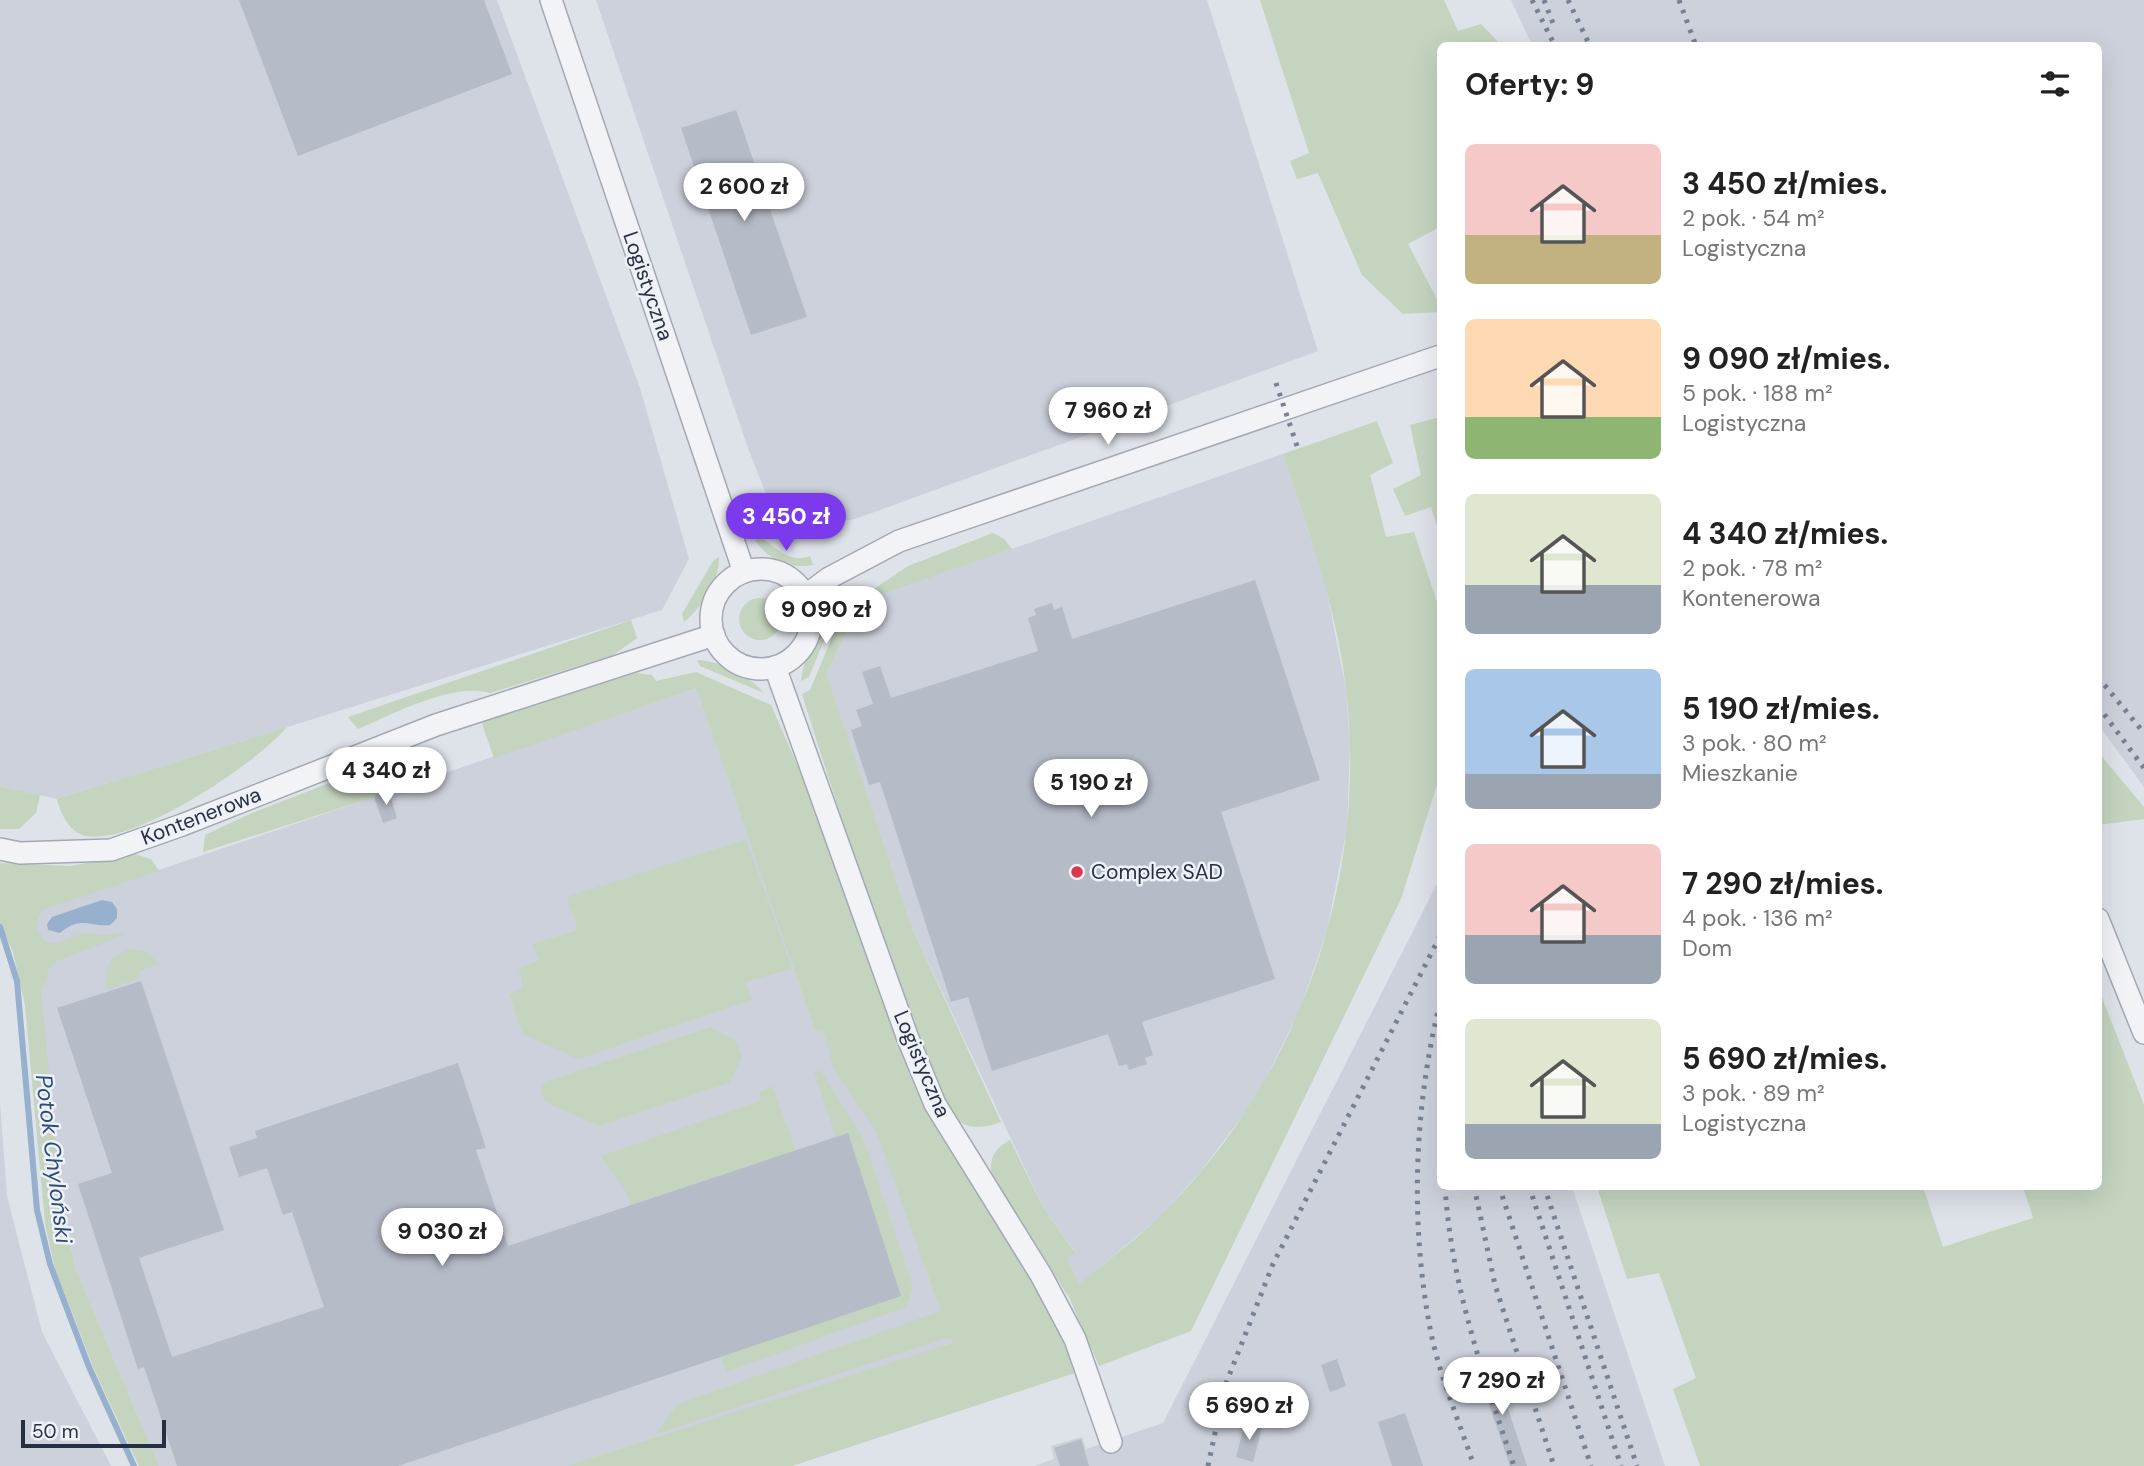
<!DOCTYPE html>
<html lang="pl">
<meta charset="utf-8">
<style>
:root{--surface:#fff;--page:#f2f2f2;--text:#222;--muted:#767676;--accent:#7c3aed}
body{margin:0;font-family:"DM Sans",sans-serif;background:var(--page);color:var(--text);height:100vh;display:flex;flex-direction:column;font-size:26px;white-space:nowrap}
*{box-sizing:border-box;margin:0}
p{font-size:23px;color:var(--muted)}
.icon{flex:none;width:38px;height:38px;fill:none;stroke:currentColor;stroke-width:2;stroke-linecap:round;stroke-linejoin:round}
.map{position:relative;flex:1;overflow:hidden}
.panel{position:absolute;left:1437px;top:42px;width:665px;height:1148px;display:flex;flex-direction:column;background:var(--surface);border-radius:10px;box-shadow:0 7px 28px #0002}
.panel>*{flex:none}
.scale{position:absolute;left:21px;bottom:18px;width:145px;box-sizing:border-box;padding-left:7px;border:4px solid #263042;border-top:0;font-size:19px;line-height:24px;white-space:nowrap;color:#263042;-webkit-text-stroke:5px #eef1f7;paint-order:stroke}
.price{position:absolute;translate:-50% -60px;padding:0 16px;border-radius:24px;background:#fff;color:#222;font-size:23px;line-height:46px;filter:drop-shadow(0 2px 4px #0008)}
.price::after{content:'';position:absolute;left:50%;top:42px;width:21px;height:16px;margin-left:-10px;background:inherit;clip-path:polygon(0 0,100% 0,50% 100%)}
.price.on{background:var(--accent);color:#fff}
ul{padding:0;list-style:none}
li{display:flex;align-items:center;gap:21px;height:175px;padding:0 28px}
li span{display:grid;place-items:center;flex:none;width:196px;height:140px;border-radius:10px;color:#555}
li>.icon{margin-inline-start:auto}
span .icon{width:84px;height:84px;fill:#fffc;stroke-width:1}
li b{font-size:30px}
h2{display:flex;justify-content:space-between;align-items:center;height:84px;padding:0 28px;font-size:30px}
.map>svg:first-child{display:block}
.built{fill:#ccd1db}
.green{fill:#c4d4bf}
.water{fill:#96b0cd}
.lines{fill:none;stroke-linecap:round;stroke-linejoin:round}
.stream{stroke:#96b0cd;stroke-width:6}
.building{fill:#b5bbc7}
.minor-casing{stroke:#a3a9b4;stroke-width:24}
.minor{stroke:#f1f3f7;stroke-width:21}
.rail{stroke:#768194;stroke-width:5;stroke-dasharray:3.5 7;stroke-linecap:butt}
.poi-dot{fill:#da374d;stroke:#eef1f7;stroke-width:2.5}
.labels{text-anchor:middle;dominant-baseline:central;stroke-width:5;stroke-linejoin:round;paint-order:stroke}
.street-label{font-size:21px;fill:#263042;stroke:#eef1f7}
.poi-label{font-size:21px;fill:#263042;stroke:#eef1f7;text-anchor:start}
.water-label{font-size:23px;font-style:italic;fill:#2c4d79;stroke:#eef1f7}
</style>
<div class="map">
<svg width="2144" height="1466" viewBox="0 0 2144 1466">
<rect width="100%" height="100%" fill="#dee2e9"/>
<g class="built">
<path d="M 0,0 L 497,0 L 640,388 L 689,559 L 662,610 L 57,799 L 0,786 Z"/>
<path d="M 596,0 L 1207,0 L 1318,351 L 855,519 L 807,527 L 777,521 L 749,451 Z"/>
<path d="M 1511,0 L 2144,0 L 2144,787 L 2098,724 L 2098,46 L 1532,45 Z"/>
<path d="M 1283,454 L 1325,582 L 1346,689 L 1350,743 L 1347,828 L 1327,931 L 1299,1012 L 1256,1098 L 1201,1171 L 1160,1217 L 1079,1285 L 1067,1258 L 1075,1251 L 1044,1209 L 912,928 L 826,673 L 863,601 Z"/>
<path d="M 696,688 L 816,1031 L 857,1021 L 897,1183 L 952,1343 L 572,1466 L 159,1466 L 76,1270 L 64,1216 L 32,913 Z"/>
<path d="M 1440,878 L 1440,1186 L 1572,1187 L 1665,1466 L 1034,1466 L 1054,1459 L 1051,1446 L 1082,1437 L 1086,1449 L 1163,1423 Z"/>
<path d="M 0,1102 L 7,1196 L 42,1332 L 111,1466 L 0,1466 Z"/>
</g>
<g class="green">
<path d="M 1260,0 L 1444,0 L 1458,31 L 1481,24 L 1501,45 L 1440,46 L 1440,227 L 1408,244 L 1440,305 L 1440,312 L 1403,314 L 1362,275 L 1318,173 L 1297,179 L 1290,161 L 1309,153 Z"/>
<path d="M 1440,417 L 1440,536 L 1431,507 L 1405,516 L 1393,489 L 1421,475 L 1410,425 Z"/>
<path d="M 1377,421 L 1393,463 L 1370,475 L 1386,537 L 1414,532 L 1440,611 L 1440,775 L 1401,899 L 1191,1331 L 1099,1366 L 1069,1297 L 993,1183 C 989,1162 990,1151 1010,1140 L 1044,1209 L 1075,1252 L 1067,1258 L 1079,1284 C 1106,1262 1135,1241 1160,1216 C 1298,1081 1369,881 1346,689 C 1337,608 1308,531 1283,454 Z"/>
<path d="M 993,533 L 1004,539 L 1012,549 L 863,601 L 826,673 L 912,928 L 1001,1122 C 986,1128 969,1130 956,1119 C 932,1098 912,1024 901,993 C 866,893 833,794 802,694 L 810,690 L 844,609 L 908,566 Z"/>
<path d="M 760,537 C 777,548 788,564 810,556 L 813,565 C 789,569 769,561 755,540 Z"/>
<path d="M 719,557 C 720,580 701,608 684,622 L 682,614 L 713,561 Z"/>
<circle cx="760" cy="619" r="21"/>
<path d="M 835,598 L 839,603 L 809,677 L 801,681 C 802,664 823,609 835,598 Z"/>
<path d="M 631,620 L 637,638 L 613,655 L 490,693 C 453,682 393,714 358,729 L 348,717 Z"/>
<path d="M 697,660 C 720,661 748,675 764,693 L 700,666 Z"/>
<path d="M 696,672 L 771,705 L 816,808 L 917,1092 L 1051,1307 L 1078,1372 L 792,1466 L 567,1466 L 952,1343 L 950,1337 L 656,1434 L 678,1404 L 941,1311 L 876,1131 L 834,1069 L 823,1030 L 816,1032 L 696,688 L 494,758 L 482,724 L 487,718 L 636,673 L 652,675 L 656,681 Z"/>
<path d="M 287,727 C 257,763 134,846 86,836 C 70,833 60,813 57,799 Z"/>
<path d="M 2098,752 L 2144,807 L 2144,819 L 2098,825 Z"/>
<path d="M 373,766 L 381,795 L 203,852 L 205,835 L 252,813 Z"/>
<path d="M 0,786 L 40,795 L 36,813 L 19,829 L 0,829 Z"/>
<path d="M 746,839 L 792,969 L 745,982 L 752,1000 L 578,1059 L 523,1034 L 509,994 L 523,989 L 519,969 L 539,960 L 533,944 L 578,930 L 567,897 Z"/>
<path d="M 134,854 L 151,859 L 159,871 L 43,910 C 38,918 34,925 40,935 C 54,954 67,935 84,934 C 101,932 104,939 122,932 L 124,935 L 57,961 L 49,969 L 41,993 L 64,1216 L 76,1270 L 159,1466 L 139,1466 L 94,1369 L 55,1269 L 45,1223 L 25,1005 L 13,952 L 0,924 L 0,863 L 70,866 Z"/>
<path d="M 132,949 L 146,952 L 159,964 L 140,971 L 140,978 L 108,989 C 104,966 108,956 132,949 Z"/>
<path d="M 2098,987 L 2144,1105 L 2144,1466 L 1700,1466 L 1673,1389 L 1696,1378 L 1659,1273 L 1627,1279 L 1597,1187 L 1923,1187 L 1943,1247 L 2033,1218 L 2023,1187 L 2098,1186 Z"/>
<path d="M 711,1027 L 736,1042 L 742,1058 L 729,1083 L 599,1126 L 545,1102 L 540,1090 L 547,1081 Z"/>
<path d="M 821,1071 L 864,1140 L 913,1288 L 906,1307 L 726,1372 L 721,1357 L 836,1137 L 814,1072 Z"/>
<path d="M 772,1086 L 796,1151 L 631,1205 L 624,1188 L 601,1156 L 761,1101 L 759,1093 Z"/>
</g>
<path class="water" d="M 102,900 L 112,902 L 117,909 L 117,918 L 110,925 C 89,927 81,915 60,933 L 48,930 L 47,924 L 52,917 Z"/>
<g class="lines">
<path class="stream" d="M 0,927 L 17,981 L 37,1210 L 50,1264 L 89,1367 L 134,1466"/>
</g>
<g class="building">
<path d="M 239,0 L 484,0 L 512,74 L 298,156 Z"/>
<path d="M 736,110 L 807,317 L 751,335 L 681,128 Z"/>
<path d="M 1255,580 L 1320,780 L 1221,812 L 1275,979 L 1142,1022 L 1153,1055 L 1145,1058 L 1147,1064 L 1129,1070 L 1127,1064 L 1119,1066 L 1108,1034 L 992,1071 L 968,997 L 951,1002 L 880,782 L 869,785 L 851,730 L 862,726 L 856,710 L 873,704 L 862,672 L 880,666 L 891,698 L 1038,651 L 1028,618 L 1036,615 L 1034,609 L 1052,603 L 1054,610 L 1062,607 L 1072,639 Z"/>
<path d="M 389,792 L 397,818 L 383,823 L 374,797 Z"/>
<path d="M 141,981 L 224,1230 L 139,1258 L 172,1357 L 324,1307 L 292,1212 L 283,1215 L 267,1168 L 239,1177 L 229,1147 L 257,1138 L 255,1131 L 458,1063 L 486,1148 L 476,1150 L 508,1246 L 848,1133 L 901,1296 L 398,1466 L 177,1466 L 144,1367 L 138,1369 L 78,1184 L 112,1173 L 57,1008 Z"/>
<path d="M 1337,1359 L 1346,1386 L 1330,1392 L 1321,1365 Z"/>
<path d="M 1494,1367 L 1527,1466 L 1510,1466 L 1478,1372 Z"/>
<path d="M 1405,1413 L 1423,1466 L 1392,1466 L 1378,1422 Z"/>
<path d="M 1245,1423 L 1262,1428 L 1253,1462 L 1236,1457 Z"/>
<path d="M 1081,1439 L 1089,1466 L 1060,1466 L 1054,1448 Z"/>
</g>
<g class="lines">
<defs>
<g id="minor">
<path d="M 551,0 L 744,572"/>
<circle cx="761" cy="619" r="50"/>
<path d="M 805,596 L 829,578 L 899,541 L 1440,356"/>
<path d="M 775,667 L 907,1036 L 935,1104 L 1041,1275 L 1075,1339 L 1111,1442"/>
<path d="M 0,849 L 20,853 L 111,850 L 182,825 L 436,725 L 714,635"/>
<path d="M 2098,919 L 2144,1033"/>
</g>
</defs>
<use href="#minor" class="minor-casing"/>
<use href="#minor" class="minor"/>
<g class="rail">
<path d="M 1532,0 L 1555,46"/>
<path d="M 1544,0 L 1554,26"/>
<path d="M 1568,0 L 1590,46"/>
<path d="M 1679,0 L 1696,46"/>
<path d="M 1276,383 L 1297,446"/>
<path d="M 2098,677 L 2144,733"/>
<path d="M 2098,706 L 2144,768"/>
<path d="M 1440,1003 C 1414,1107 1410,1222 1430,1328 C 1439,1375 1459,1421 1474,1466"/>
<path d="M 1445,1186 C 1451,1284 1483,1374 1514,1466"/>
<path d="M 1474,1186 L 1495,1285 L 1554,1466"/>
<path d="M 1499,1186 L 1591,1466"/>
<path d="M 1529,1186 L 1621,1466"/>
<path d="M 1544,1186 L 1637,1466"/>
<path d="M 1208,1466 L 1225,1386 L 1273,1264 L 1440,936"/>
</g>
</g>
<circle class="poi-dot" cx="1077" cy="872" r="7"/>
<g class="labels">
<g class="street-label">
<text transform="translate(648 286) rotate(71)">Logistyczna</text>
<text transform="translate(201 816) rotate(-21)">Kontenerowa</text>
<text transform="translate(922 1064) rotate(67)">Logistyczna</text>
</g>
<g class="poi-label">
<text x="1091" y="872">Complex SAD</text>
</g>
<g class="water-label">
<text transform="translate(54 1159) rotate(83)">Potok Chyloński</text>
</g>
</g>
</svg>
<div class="scale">50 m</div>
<b class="price" style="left:744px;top:223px">2 600 zł</b>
<b class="price" style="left:1108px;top:447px">7 960 zł</b>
<b class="price on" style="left:786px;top:553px">3 450 zł</b>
<b class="price" style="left:826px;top:646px">9 090 zł</b>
<b class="price" style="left:386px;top:807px">4 340 zł</b>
<b class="price" style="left:1091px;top:819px">5 190 zł</b>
<b class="price" style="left:442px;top:1268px">9 030 zł</b>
<b class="price" style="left:1502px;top:1417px">7 290 zł</b>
<b class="price" style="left:1249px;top:1442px">5 690 zł</b>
<section class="panel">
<h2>Oferty: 9<svg class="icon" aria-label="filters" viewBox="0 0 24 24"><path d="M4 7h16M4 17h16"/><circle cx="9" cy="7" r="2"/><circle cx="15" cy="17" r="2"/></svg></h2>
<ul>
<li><span style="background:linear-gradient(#f6c9c9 65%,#c2b280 0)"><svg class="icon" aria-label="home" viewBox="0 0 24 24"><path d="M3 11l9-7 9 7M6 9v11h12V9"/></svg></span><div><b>3 450 zł/mies.</b><p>2 pok. · 54 m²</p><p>Logistyczna</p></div></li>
<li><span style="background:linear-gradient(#ffd9b3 70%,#8fb573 0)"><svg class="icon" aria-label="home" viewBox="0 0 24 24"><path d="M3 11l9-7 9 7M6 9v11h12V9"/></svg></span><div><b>9 090 zł/mies.</b><p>5 pok. · 188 m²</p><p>Logistyczna</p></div></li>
<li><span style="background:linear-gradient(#dfe7d0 65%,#9aa5b1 0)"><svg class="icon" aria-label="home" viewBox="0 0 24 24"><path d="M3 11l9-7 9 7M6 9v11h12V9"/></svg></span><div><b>4 340 zł/mies.</b><p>2 pok. · 78 m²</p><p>Kontenerowa</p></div></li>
<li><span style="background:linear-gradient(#a9c7e8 75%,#9aa5b1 0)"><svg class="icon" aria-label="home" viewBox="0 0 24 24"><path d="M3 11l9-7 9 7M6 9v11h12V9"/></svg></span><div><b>5 190 zł/mies.</b><p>3 pok. · 80 m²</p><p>Mieszkanie</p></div></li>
<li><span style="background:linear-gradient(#f6c9c9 65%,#9aa5b1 0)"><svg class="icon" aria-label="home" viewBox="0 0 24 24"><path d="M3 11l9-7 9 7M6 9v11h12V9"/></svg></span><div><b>7 290 zł/mies.</b><p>4 pok. · 136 m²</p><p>Dom</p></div></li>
<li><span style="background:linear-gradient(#dfe7d0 75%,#9aa5b1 0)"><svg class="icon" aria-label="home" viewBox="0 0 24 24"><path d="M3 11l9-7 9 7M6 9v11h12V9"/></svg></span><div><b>5 690 zł/mies.</b><p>3 pok. · 89 m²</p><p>Logistyczna</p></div></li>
</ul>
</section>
</div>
